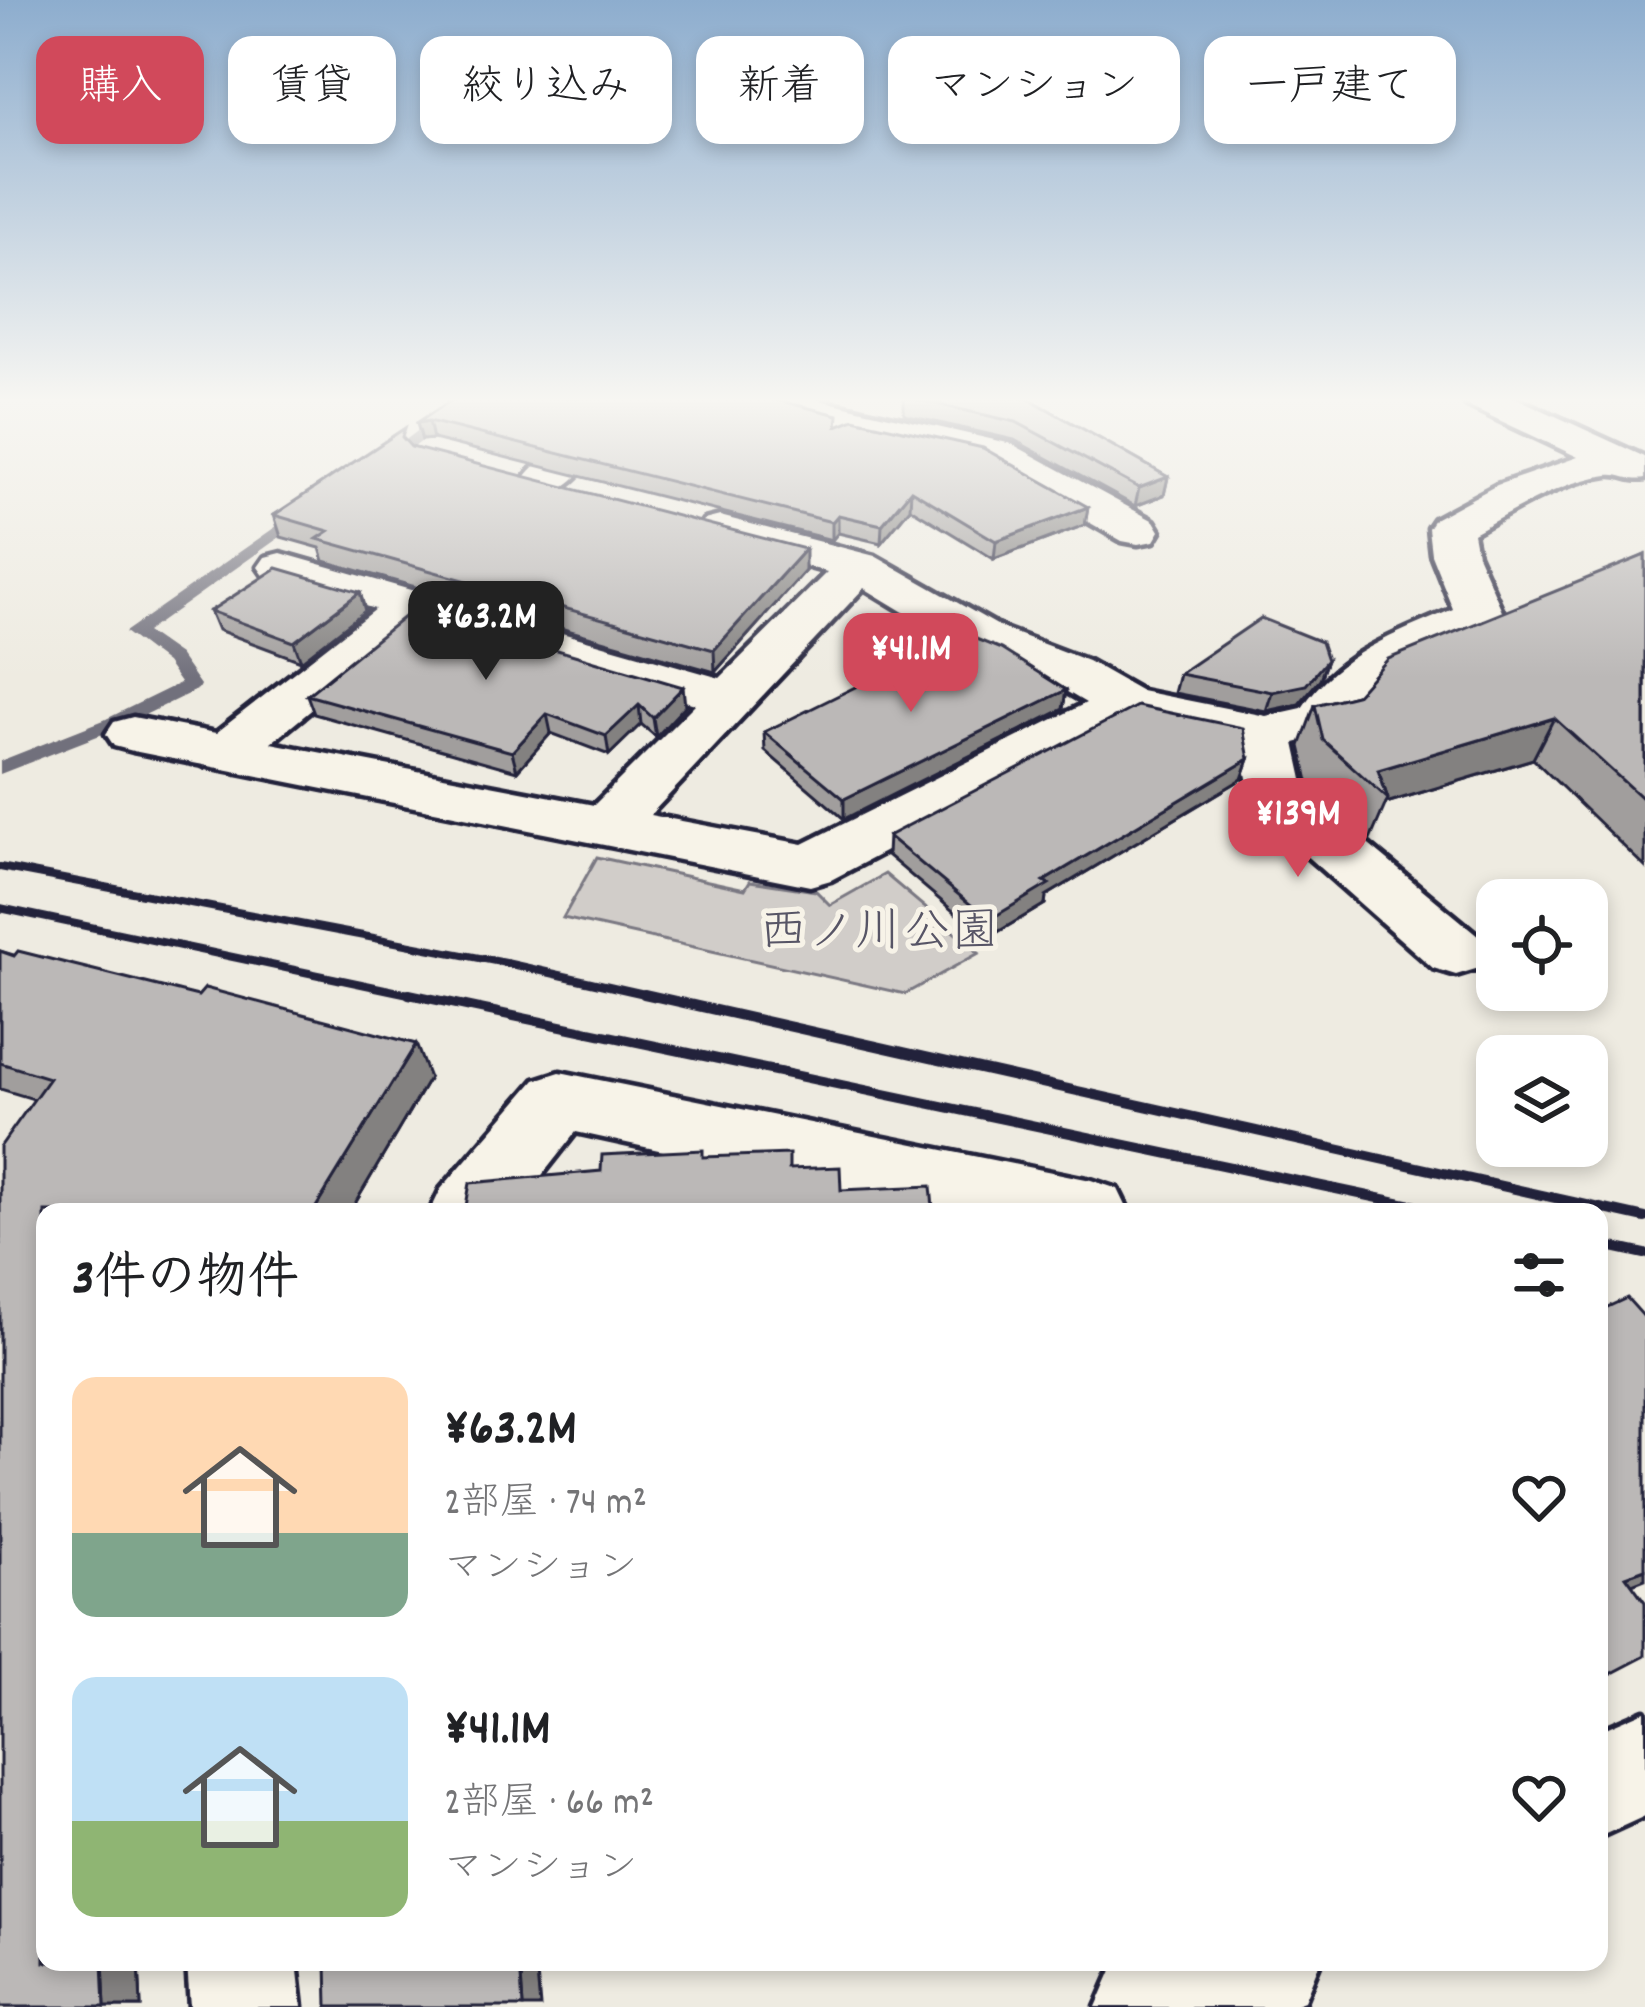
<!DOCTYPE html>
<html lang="ja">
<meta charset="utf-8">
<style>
:root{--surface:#fff;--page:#f6f6f6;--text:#202124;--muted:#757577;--accent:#d1495b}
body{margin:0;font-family:Dekko,"Klee One",sans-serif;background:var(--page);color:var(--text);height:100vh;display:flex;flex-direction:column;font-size:45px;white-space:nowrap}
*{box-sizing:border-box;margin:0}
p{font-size:39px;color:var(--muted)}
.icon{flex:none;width:66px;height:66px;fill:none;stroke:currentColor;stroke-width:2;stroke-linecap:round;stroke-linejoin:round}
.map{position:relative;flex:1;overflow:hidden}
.side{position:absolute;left:36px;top:1203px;width:1572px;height:768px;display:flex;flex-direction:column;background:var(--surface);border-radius:24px;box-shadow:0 6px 18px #0003}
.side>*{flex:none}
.hud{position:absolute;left:36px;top:36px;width:1575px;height:108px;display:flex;gap:24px}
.buttons{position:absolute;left:1476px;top:879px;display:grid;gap:24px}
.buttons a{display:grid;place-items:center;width:132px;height:132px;border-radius:24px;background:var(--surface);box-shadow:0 6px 18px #0003;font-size:60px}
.price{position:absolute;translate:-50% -102px;padding:0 27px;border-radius:24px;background:var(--accent);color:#fff;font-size:39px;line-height:78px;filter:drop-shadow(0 3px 6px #0008)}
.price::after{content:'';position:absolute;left:50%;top:72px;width:36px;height:27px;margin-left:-18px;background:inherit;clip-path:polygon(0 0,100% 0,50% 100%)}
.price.selected{background:#222;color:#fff}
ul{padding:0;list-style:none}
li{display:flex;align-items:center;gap:36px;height:300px;padding:0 36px}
li span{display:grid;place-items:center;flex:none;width:336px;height:240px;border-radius:24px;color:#555}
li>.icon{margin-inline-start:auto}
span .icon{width:144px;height:144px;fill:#fffc;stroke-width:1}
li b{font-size:51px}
h2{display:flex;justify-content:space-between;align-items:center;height:144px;padding:0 36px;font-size:51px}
.pill{padding:0 42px;border-radius:24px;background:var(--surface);box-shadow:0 6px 18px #0003;font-size:42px;line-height:108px}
.pill.selected{background:var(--accent);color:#fff}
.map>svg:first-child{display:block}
.green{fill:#d1cdc9;stroke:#7a7882;stroke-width:3}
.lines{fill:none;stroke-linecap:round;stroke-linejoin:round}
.stream{fill:#716f7b;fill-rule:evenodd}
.minor-casing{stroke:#22223b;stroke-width:9}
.minor{fill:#f7f3e8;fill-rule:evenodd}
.rail-far1{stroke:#22223b;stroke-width:8}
.rail{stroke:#22223b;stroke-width:10}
.wall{fill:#a19e9d;stroke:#22223b;stroke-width:3}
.shaded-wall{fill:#838180;stroke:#22223b;stroke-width:3}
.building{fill:#bbb8b7;stroke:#22223b;stroke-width:3}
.labels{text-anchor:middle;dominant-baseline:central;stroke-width:10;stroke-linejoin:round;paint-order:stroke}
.park-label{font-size:48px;fill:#575566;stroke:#f7f3e8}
</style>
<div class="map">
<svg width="1645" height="2007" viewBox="0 0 1645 2007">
<rect width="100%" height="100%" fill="#eeebe1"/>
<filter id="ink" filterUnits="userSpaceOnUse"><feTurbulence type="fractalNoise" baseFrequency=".00833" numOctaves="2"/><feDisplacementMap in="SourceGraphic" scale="24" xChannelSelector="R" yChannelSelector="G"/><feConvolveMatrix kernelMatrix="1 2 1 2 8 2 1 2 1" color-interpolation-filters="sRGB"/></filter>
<g filter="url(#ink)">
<path class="green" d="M 597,857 L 745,889 L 750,881 L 816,891 L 830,905 L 885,874 L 979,953 L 905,994 L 563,918 Z"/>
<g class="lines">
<g class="stream">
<path d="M 462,397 L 479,397 L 388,467 L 378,467 L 378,461 Z"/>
<path d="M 297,512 L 311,515 L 146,632 L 179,655 L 200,685 L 198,689 L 118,728 L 0,774 L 0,761 L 104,720 L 180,683 L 166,663 L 125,632 Z"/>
</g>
<defs>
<g id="minor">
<path d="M 734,397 L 806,397 L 1012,444 L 1154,521 L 1160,531 L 1154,541 L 1138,544 L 1122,541 L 983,462 L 739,405 Z"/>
<path d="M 1462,397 L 1514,397 L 1645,457 L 1645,479 C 1631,482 1620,473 1608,475 C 1561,481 1513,511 1473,533 L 1477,554 L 1504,615 L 1497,625 C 1432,655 1382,670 1340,731 L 1295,743 L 1306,793 L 1479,936 L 1488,952 L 1479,968 L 1456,975 L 1433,968 L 1259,814 L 1251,801 L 1241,744 L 1132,721 L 831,880 L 810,886 L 133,751 L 114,746 L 106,734 L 114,722 L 133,717 L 216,733 L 375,609 L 265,577 L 258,567 L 265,557 L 281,553 L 720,678 L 827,572 L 704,538 L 698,529 L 704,520 L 720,516 L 875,556 L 1004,629 L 1088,661 L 1141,691 L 1266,716 L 1302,708 C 1338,653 1396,634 1453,609 L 1431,554 L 1428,528 L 1434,519 L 1497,485 L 1578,457 L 1467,405 ZM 864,588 L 968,651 L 1052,683 L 1086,703 L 803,844 L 650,815 ZM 419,622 L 695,704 L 594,805 L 271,743 Z"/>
<path d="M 573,444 L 588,447 L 594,456 C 577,480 555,500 526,493 L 520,484 C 532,466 552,449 573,444 Z"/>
<path d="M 560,1072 L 1091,1180 L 1118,1189 L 1129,1212 L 943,1212 L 576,1132 L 513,1212 L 430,1212 L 441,1189 L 535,1080 Z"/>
<path d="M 1645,1711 L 1645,1816 L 1599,1837 L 1599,1731 Z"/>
<path d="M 187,1962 L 297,1962 L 302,2007 L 190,2007 Z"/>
<path d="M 1127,1962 L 1320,1962 L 1304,2001 L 1288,2007 L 1096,2007 L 1113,1968 Z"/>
</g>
</defs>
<use href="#minor" class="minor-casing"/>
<use href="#minor" class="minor"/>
<g class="rail-far1">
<path d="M 0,867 L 506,963 L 658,997"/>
<path d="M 0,908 L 423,997"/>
</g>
<g class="rail">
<path d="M 409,994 L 1445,1212"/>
<path d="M 644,994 L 1645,1218"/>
<path d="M 1599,1244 L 1645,1254"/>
</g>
</g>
<g class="wall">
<path d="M 456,397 L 837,426 L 1088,507 L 1085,525 L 994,559 L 910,508 L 881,543 L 838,533 L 832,540 L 433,439 L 422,440 L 417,423 Z"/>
<path d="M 904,397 L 1026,397 L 1168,477 L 1164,495 L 1135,506 L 1014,440 L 904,415 Z"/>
<path d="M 410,446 L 411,447 L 805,571 L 715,672 L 324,561 L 320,548 L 281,537 L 274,515 Z"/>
<path d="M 1645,555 L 1645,867 L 1533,759 L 1386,803 L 1370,840 L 1308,781 L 1300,746 L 1315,705 L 1356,695 Z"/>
<path d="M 360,592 L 365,611 L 301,661 L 218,630 L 210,611 Z"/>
<path d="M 1327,660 L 1320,679 L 1299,704 L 1266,711 L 1174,693 L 1179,674 Z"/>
<path d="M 913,665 L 1066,690 L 1063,709 L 844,819 L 765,751 L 764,732 Z"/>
<path d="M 307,695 L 685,706 L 656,737 L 641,724 L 609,755 L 551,733 L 517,771 L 314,714 Z"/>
<path d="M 1249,759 L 1242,779 L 1046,896 L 1045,904 L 986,939 L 887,855 L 888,836 Z"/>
<path d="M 0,951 L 429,1078 L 350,1212 L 45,1212 L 45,1962 L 139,1962 L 141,2007 L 0,2007 L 34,1099 L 0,1089 Z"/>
</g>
<g class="shaded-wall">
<path d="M 429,421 L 433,439 L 422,440 L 417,423 Z"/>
<path d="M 1168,477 L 1164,495 L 1135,506 L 1139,488 Z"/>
<path d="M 911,490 L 910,508 L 881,543 L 882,525 Z"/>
<path d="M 1088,507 L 1085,525 L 994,559 L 996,541 Z"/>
<path d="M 838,515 L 838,533 L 832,540 L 832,522 Z"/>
<path d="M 805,549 L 805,571 L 715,672 L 714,650 Z"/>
<path d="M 360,592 L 365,611 L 301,661 L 294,642 Z"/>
<path d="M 1327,660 L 1320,679 L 1299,704 L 1266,711 L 1272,692 Z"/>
<path d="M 683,687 L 685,706 L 656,737 L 653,718 Z"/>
<path d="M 1066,690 L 1063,709 L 844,819 L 844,799 Z"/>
<path d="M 639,705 L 641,724 L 609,755 L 606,736 Z"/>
<path d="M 547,714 L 551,733 L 517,771 L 512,752 Z"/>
<path d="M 1554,718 L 1533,759 L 1386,803 L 1388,799 L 1378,770 Z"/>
<path d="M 1249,759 L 1242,779 L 1046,896 L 1045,904 L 986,939 L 989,920 L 1044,881 Z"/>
<path d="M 416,1044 L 429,1078 L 350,1212 L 313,1212 Z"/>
<path d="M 1645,1569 L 1645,1579 L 1599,1597 L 1626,1576 Z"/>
<path d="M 103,1962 L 139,1962 L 141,2007 L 105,2007 Z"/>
<path d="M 520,1962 L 538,1962 L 536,1963 L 540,2007 L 523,2007 Z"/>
</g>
<g class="building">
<path d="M 456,397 L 764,397 L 838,415 L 837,426 L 854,419 L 983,448 L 1088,507 L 996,541 L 911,490 L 882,525 L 838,515 L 832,522 L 429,421 L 417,423 Z"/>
<path d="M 905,397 L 1026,397 L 1168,477 L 1139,488 L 1016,422 Z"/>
<path d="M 405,428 L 402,437 L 411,447 L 805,549 L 714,650 L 317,539 L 329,531 L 274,515 Z"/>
<path d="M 1645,555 L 1645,801 L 1554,718 L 1378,770 L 1388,799 L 1323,740 L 1315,705 L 1356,695 L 1388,659 Z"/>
<path d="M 277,568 L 360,592 L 294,642 L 210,611 Z"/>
<path d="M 415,608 L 683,687 L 653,718 L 639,705 L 606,736 L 547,714 L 512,752 L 307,695 Z"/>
<path d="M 1261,618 L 1321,642 L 1327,660 L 1306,685 L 1272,692 L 1179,674 Z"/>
<path d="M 971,637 L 1001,649 L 1066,690 L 844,799 L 764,732 L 908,661 L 913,665 Z"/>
<path d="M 1137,706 L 1243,728 L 1249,759 L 1044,881 L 1049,884 L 989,920 L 888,836 Z"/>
<path d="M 0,951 L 14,956 L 18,951 L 198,996 L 205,988 L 416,1044 L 313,1212 L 45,1212 L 45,1962 L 103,1962 L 105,2007 L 0,2007 L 0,1147 L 49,1078 L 0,1063 Z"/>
<path d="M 703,1150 L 703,1157 L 789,1154 L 789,1169 L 840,1167 L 841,1190 L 931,1186 L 933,1208 L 991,1206 L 992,1212 L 465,1212 L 470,1183 L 601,1171 L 602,1155 Z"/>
<path d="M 1627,1298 L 1645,1318 L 1645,1569 L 1626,1576 L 1645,1602 L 1645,1656 L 1599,1680 L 1599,1311 Z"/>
<path d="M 327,1962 L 520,1962 L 523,2007 L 328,2007 Z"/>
</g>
</g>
<linearGradient id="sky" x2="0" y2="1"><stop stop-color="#8dadce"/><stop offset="0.59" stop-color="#f7f6f2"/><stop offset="1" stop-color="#f7f6f2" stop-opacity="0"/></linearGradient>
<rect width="1645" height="678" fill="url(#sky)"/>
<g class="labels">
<g class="park-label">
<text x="879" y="935">西ノ川公園</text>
</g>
</g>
</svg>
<div class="buttons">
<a><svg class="icon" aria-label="locate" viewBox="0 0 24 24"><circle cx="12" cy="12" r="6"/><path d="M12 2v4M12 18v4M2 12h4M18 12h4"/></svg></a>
<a><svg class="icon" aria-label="layers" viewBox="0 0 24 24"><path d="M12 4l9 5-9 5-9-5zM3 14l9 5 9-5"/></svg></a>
</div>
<b class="price selected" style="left:486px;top:683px">¥63.2M</b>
<b class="price" style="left:911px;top:715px">¥41.1M</b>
<b class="price" style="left:1298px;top:880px">¥139M</b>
<div class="hud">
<a class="pill selected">購入</a>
<a class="pill">賃貸</a>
<a class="pill">絞り込み</a>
<a class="pill">新着</a>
<a class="pill">マンション</a>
<a class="pill">一戸建て</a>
</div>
<section class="side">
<h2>3件の物件<svg class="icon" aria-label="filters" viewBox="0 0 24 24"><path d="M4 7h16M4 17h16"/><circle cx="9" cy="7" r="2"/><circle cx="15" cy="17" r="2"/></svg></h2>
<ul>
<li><span style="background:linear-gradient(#ffd9b3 65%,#7fa58c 0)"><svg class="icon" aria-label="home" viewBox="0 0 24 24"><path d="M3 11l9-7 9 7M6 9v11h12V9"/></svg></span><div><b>¥63.2M</b><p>2部屋 · 74 m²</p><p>マンション</p></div><svg class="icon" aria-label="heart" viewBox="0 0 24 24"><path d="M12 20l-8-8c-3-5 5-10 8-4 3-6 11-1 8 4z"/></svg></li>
<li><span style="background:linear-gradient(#bfe0f5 60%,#8fb573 0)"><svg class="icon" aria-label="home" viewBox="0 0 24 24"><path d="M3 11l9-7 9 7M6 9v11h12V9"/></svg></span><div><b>¥41.1M</b><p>2部屋 · 66 m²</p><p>マンション</p></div><svg class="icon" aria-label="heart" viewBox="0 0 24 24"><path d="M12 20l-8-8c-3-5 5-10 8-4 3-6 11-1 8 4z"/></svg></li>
</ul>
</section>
</div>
